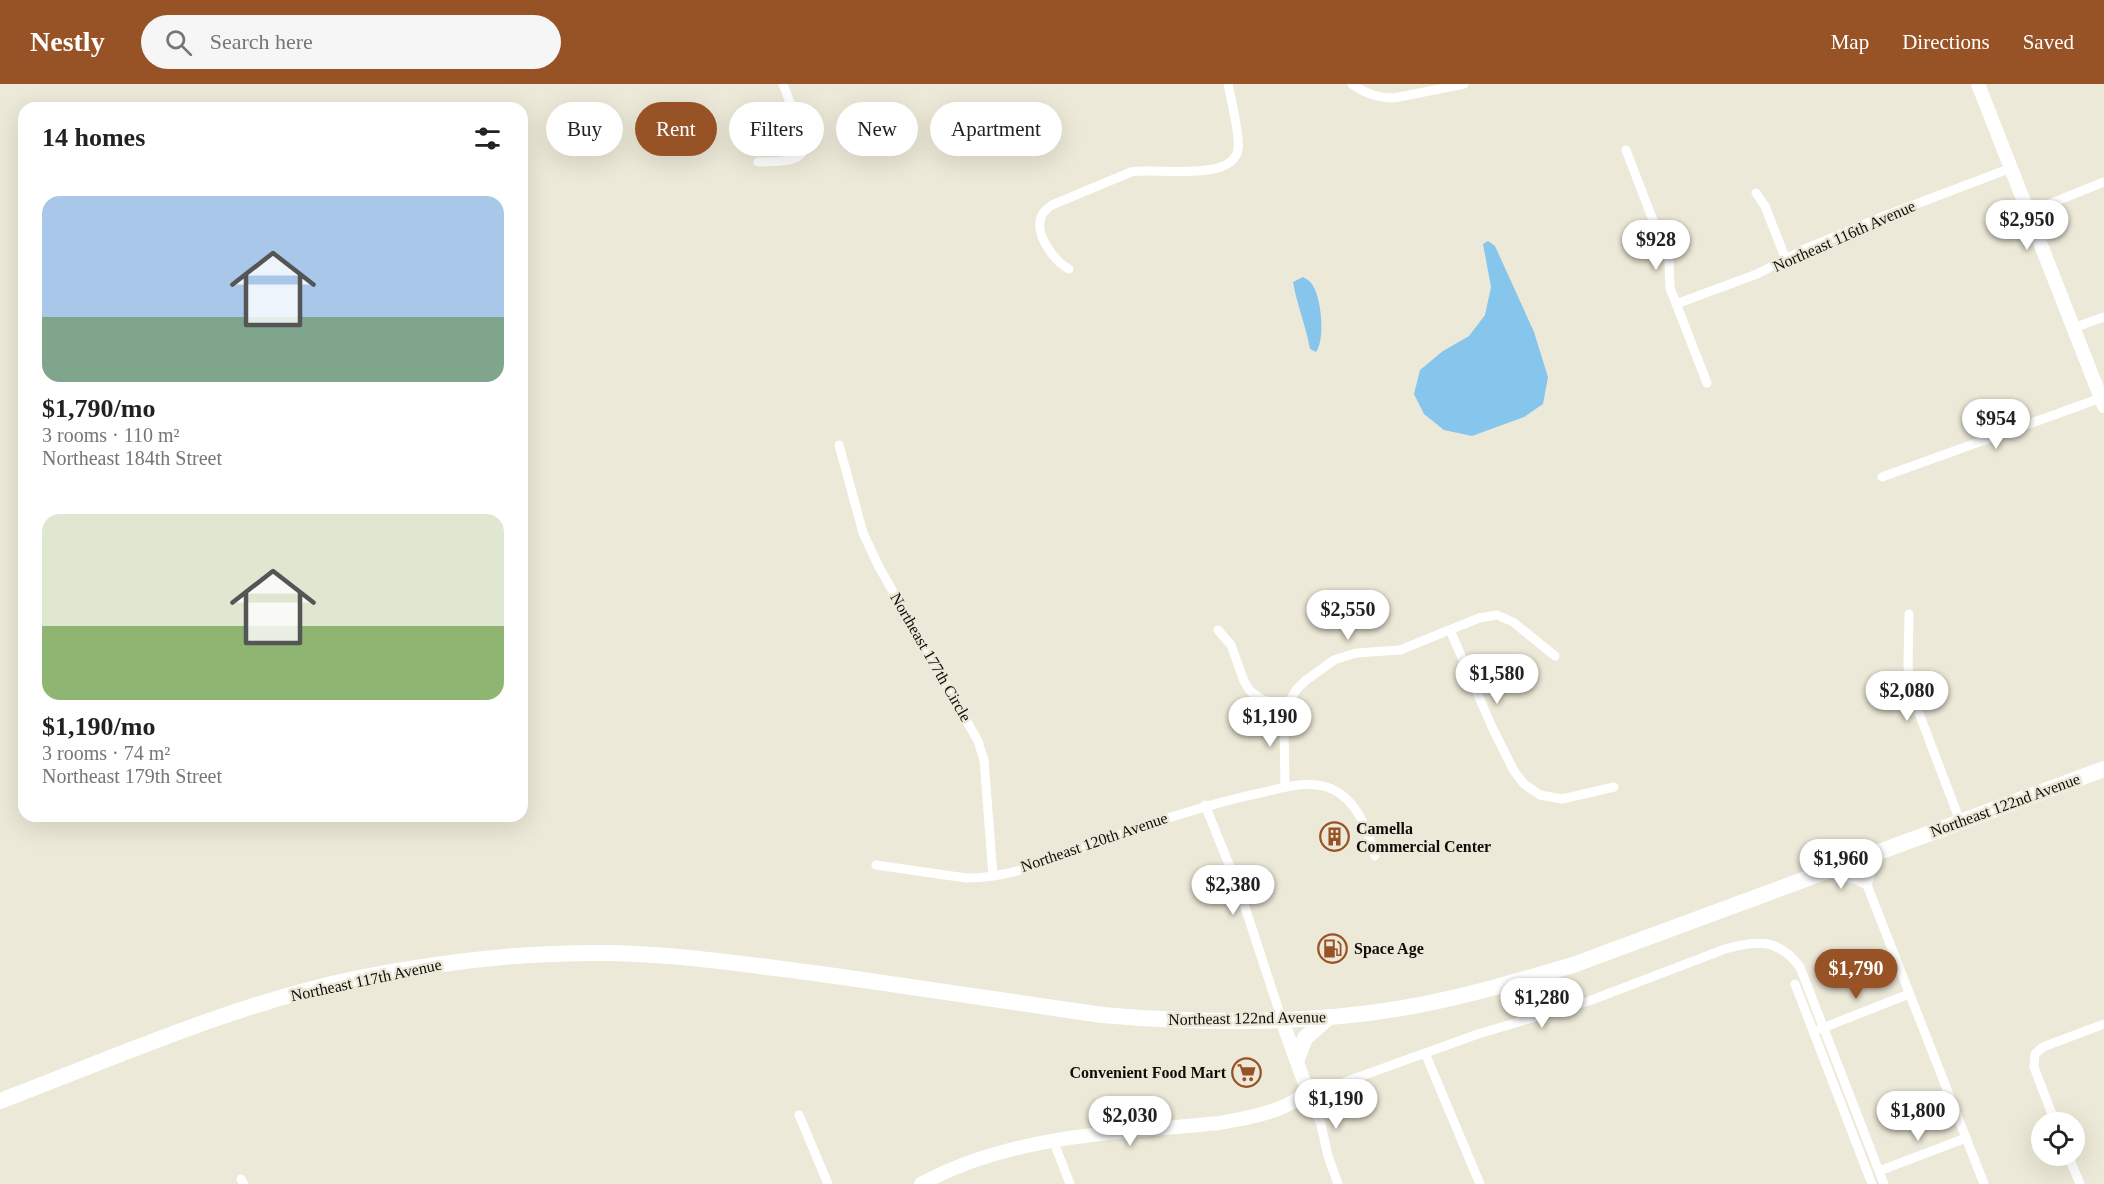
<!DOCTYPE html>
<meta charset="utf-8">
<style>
:root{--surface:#fff;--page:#f6f6f6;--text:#222;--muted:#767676;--accent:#975326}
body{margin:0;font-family:"Times New Roman",serif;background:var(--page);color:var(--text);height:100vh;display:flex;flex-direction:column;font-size:22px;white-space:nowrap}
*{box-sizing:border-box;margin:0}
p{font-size:20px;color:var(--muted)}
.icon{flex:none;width:33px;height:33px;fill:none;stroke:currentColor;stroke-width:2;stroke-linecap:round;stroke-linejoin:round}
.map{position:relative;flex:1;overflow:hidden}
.side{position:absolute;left:18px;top:18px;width:510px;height:720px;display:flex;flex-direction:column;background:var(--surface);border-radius:18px;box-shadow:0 6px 24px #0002}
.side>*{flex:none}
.top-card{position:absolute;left:546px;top:18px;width:570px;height:54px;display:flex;gap:12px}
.controls{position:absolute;left:2031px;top:1028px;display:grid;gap:12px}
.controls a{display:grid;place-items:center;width:54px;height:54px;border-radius:50%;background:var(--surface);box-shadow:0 6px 24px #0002;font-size:30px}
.price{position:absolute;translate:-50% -51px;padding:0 14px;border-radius:21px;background:#fff;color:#222;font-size:20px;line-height:39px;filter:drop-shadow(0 2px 3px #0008)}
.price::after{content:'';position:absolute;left:50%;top:36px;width:18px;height:14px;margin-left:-9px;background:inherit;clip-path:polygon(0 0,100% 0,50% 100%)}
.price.selected{background:var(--accent);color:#fff}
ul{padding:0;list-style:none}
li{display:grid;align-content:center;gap:12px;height:318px;padding:0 24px}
li span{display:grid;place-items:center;height:186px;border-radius:18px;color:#555}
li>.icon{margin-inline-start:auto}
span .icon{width:108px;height:108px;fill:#fffc;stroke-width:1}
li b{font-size:26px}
h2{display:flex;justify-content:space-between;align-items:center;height:72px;padding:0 24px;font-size:26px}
.tag{padding:0 21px;border-radius:27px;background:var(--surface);box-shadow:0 6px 24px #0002;font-size:21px;line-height:54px}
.tag.selected{background:var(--accent);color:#fff}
header{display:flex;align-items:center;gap:36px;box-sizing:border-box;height:84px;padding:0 30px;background:var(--accent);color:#fff}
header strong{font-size:28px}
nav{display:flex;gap:33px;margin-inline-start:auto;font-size:21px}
.search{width:420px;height:54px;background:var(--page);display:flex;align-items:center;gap:15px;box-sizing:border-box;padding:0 21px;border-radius:33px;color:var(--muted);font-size:22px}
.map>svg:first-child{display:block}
.water{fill:#86c5ec}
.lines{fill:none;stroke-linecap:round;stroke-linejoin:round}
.street{stroke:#fff;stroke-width:9}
.secondary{stroke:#fff;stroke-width:14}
.highway{stroke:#fff;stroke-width:16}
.labels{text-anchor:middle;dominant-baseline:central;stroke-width:5;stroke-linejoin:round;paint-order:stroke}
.street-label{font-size:16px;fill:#0e0d08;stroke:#ede9d8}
.poi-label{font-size:16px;font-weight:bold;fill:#0e0d08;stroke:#ede9d8;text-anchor:start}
</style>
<header>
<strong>Nestly</strong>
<div class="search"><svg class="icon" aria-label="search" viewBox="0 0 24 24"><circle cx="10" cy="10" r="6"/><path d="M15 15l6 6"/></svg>Search here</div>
<nav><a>Map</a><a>Directions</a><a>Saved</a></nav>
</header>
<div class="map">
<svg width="2104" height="1100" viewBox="0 0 2104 1100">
<rect width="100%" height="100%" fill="#ede9d8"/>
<g class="water">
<path d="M 1488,157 L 1495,162 L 1534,248 L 1548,293 L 1543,320 L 1524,333 L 1472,352 L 1444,346 L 1424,330 L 1414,310 L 1420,286 L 1443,267 L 1469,252 L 1485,231 L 1491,203 L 1483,160 Z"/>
<path d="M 1303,193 C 1306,195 1309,196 1311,199 C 1321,210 1326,255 1316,268 L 1310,265 C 1306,242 1297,221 1293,198 Z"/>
</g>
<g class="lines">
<g class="street">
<path d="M 1352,0 C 1365,10 1378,14 1394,14 L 1464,0"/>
<path d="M 1626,66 L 1669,178 L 1670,204 L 1707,299"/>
<path d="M 758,78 C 775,77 801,81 806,61 L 783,0"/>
<path d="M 1756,109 L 1765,122 L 1786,176"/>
<path d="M 2029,128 L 2104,98"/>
<path d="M 1069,185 C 1054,177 1033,149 1042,131 C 1044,127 1048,124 1052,121 L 1131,88 C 1153,83 1234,99 1238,65 C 1240,49 1231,17 1228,0"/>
<path d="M 1676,220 L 1757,190 L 1805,165 L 1882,133 L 2011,84"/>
<path d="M 2073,244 L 2104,233"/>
<path d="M 839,361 L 863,449 L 879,483 L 978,657 L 984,676 L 993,792"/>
<path d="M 1882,393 L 2101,314"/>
<path d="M 1909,530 L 1908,582 L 1911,608 L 1960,737"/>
<path d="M 1218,546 L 1231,561 L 1244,597 L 1250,607 L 1261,615 L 1287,624"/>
<path d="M 1450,546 L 1492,643 L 1514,687 L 1524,700 L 1540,711 L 1562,715 L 1614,703"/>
<path d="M 1285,703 L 1284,640 L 1290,616 L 1297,605 L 1305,597 L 1334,576 L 1356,569 L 1400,566 L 1479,534 L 1497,531 L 1513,538 L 1555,572"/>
<path d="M 1205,721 L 1240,808 L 1282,936"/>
<path d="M 1878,768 L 1867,801 L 1984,1100"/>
<path d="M 876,781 L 966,794 C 1016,794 1065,771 1111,754 C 1160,736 1208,720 1260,709 C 1282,704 1309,695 1332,705 C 1358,717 1367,746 1375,772"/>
<path d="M 1829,789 L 1854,795 L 1867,801"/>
<path d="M 1795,900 L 1872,1100"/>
<path d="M 1820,945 L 1909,910"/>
<path d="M 1425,969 L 1480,1100"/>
<path d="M 799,1031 L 828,1100"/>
<path d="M 2055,1038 L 2034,983 L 2035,970 L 2043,963 L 2104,940"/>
<path d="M 1053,1056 L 1070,1100"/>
<path d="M 2068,1071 L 2080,1100"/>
<path d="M 1879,1087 L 1966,1054"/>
<path d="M 241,1095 L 244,1100"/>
<path d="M 1338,1100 L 1328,1072 L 1321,1041 L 1306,1003 L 1318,1005 L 1331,1003 L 1478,950 L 1589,917 L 1725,865 C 1757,856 1778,854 1800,883 L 1884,1100"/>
</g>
<g class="secondary">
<path d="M 1978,0 L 2104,322"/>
<path d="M 921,1100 C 1012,1050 1119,1049 1220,1039 C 1241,1035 1300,1026 1306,1003 L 1282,936"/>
</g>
<g class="highway">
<path d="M 1297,975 L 1305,954 L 1329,933"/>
<path d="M 0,1017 C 116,973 232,921 354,895 C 437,878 522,868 607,869 C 679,870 750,881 821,890 C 915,903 1009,918 1102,931 C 1207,940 1315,941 1419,921 C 1471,911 1522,896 1573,881 L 2104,685"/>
</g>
</g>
<defs>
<symbol id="building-ring" viewBox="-11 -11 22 22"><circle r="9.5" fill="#ede9d8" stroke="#975326" stroke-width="1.5"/><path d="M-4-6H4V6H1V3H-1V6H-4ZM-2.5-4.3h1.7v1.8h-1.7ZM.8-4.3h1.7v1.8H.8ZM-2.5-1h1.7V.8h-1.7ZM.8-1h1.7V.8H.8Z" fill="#975326"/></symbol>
<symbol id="fuel-ring" viewBox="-11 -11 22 22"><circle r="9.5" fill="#ede9d8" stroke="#975326" stroke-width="1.5"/><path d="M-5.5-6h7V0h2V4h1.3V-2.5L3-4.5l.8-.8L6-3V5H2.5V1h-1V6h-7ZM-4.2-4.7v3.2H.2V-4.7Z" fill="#975326"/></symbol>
<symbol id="supermarket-ring" viewBox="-11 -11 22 22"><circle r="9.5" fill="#ede9d8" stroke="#975326" stroke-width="1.5"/><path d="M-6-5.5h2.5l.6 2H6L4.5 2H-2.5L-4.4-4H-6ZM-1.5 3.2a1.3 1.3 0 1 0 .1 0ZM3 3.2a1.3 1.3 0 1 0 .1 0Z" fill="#975326"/></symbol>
</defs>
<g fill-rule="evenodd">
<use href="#building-ring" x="1318" y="736" width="33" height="33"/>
<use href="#fuel-ring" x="1316" y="848" width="33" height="33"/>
<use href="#supermarket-ring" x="1230" y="972" width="33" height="33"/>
</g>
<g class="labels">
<g class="street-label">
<text transform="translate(1844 152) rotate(-24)">Northeast 116th Avenue</text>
<text transform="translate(931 573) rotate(60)">Northeast 177th Circle</text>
<text transform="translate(2005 721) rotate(-20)">Northeast 122nd Avenue</text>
<text transform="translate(1094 758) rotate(-19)">Northeast 120th Avenue</text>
<text transform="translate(366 896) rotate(-12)">Northeast 117th Avenue</text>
<text transform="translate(1247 934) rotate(-1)">Northeast 122nd Avenue</text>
</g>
<g class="poi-label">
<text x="1356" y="744">Camella<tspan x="1356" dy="18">Commercial Center</tspan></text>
<text x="1354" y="864">Space Age</text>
<text x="1226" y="988" text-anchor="end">Convenient Food Mart</text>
</g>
</g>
</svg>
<div class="controls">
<a><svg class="icon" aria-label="locate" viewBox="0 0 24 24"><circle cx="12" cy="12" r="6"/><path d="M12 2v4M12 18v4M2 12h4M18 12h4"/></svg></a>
</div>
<b class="price" style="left:2027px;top:167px">$2,950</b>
<b class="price" style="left:1656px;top:187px">$928</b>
<b class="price" style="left:1996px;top:366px">$954</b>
<b class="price" style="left:1348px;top:557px">$2,550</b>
<b class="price" style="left:1497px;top:621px">$1,580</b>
<b class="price" style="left:1907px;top:638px">$2,080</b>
<b class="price" style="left:1270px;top:664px">$1,190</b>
<b class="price" style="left:1841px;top:806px">$1,960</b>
<b class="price" style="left:1233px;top:832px">$2,380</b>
<b class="price selected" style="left:1856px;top:916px">$1,790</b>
<b class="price" style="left:1542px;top:945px">$1,280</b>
<b class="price" style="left:1336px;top:1046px">$1,190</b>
<b class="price" style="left:1918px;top:1058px">$1,800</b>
<b class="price" style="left:1130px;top:1063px">$2,030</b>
<div class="top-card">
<a class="tag">Buy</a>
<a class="tag selected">Rent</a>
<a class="tag">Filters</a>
<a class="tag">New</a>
<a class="tag">Apartment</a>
</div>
<section class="side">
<h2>14 homes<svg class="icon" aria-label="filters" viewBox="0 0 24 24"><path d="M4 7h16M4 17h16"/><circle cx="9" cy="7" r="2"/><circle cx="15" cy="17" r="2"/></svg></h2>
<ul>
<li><span style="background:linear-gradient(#a9c7e8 65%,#7fa58c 0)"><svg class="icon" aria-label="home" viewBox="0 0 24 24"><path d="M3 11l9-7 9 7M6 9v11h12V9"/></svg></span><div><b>$1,790/mo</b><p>3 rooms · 110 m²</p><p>Northeast 184th Street</p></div></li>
<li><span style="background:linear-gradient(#dfe7d0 60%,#8fb573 0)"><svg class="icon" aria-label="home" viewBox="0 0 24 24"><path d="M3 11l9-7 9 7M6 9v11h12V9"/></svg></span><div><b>$1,190/mo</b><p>3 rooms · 74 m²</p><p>Northeast 179th Street</p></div></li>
</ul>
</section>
</div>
